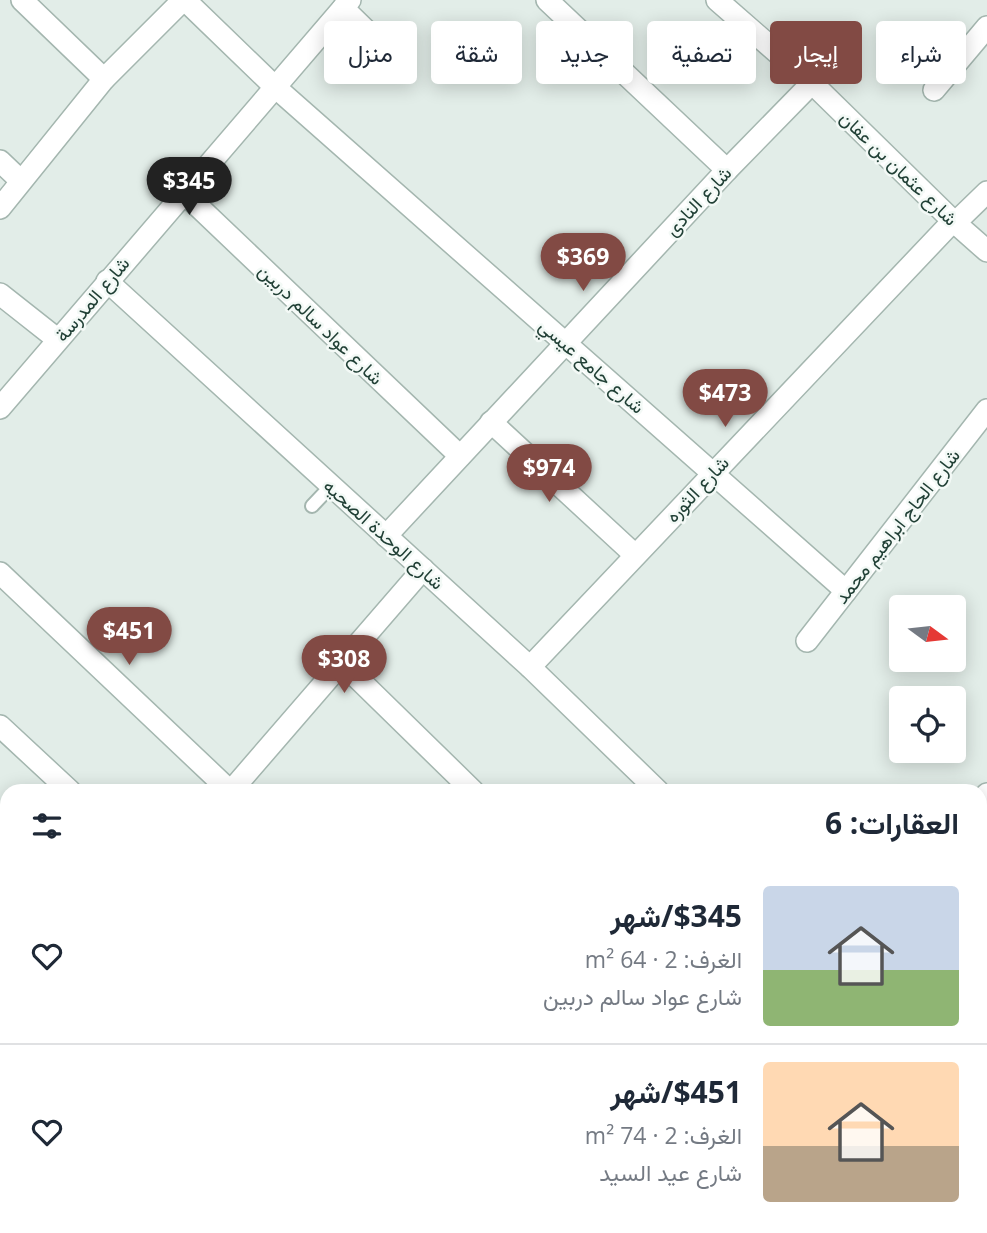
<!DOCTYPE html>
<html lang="ar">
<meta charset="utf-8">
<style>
:root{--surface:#fff;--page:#f2f2f3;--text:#1f2937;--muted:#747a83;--line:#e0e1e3;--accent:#824a44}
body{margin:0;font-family:"Open Sans",Vazirmatn,sans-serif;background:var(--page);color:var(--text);direction:rtl;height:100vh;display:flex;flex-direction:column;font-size:26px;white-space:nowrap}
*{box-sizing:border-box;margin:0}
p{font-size:23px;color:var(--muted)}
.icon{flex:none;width:38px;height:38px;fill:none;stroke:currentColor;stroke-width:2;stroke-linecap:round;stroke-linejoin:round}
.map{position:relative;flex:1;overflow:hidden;direction:ltr}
.side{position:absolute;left:0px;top:784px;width:987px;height:450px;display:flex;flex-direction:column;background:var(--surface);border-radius:21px 21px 0 0;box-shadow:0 4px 18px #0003;direction:rtl}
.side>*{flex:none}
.top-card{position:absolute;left:21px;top:21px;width:945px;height:63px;direction:rtl;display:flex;gap:14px}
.needle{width:46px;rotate:105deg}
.tools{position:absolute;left:889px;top:595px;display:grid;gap:14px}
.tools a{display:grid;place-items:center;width:77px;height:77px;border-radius:7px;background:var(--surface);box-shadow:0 4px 18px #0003;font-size:35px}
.price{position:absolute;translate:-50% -60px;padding:0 16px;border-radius:24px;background:var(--accent);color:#fff;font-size:23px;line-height:46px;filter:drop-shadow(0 2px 4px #0008)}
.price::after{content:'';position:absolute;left:50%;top:42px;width:21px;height:16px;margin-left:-10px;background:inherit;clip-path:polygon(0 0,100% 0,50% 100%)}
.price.current{background:#222;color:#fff}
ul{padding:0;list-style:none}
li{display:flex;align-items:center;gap:21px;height:175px;padding:0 28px}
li+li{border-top:2px solid var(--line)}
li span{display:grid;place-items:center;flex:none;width:196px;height:140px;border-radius:7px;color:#555}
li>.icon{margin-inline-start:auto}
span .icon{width:84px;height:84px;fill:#fffc;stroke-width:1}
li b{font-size:30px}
h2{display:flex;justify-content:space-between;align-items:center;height:84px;padding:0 28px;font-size:30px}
.tag{padding:0 24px;border-radius:7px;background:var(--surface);box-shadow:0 4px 18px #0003;font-size:24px;line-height:63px}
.tag.current{background:var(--accent);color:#fff}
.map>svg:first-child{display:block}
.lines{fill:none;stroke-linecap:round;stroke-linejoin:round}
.lane-casing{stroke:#a4b6af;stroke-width:16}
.street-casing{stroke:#a4b6af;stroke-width:24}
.lane{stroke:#fff;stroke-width:12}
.street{stroke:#fff;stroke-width:21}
.labels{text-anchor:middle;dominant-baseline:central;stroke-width:5;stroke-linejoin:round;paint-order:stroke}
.street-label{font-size:19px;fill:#214036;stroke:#f3f9f6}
</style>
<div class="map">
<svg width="987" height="1233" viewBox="0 0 987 1233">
<rect width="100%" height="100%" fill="#e2ede8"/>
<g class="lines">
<defs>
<path id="lane" d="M 312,506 L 331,486"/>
<g id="street">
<path d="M 22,0 L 104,79"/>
<path d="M 185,0 L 274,86 L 846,591"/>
<path d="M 547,0 L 727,170"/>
<path d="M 717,0 L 812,83 L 953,221 L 987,251"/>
<path d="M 343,8 L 382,46"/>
<path d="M 934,90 L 987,27"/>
<path d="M 0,161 L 21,181"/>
<path d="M 183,192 L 460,456"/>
<path d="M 0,208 L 104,79 L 183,0"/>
<path d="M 955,223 L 987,192"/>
<path d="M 107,281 L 530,667 L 658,791"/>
<path d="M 0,294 L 57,339"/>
<path d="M 0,408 L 350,0"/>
<path d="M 491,422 L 635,555"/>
<path d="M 386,536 L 727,170 L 812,83"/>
<path d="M 0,573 L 230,791"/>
<path d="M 807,641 L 987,410"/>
<path d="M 343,664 L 473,791"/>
<path d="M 530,667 L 953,221"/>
<path d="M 0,726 L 70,791"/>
<path d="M 231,791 L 423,569"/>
<path d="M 980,802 L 987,794"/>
<path d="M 0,848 L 7,855"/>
<path d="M 0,990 L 7,998"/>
<path d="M 0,1034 L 7,1028"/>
<path d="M 0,1133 L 7,1140"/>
<path d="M 980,1163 L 987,1164"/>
<path d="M 91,1227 L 97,1233"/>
<path d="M 236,1227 L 242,1233"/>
<path d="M 405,1227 L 413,1233"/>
<path d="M 568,1227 L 575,1233"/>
<path d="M 602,1233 L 607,1227"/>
<path d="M 738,1233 L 739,1227"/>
</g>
</defs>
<use href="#lane" class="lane-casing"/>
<use href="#street" class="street-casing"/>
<use href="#lane" class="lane"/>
<use href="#street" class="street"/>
</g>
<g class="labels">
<g class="street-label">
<text transform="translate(899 168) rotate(44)">شارع عثمان بن عفان</text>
<text transform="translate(698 201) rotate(-47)">شارع النادى</text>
<text transform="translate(92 299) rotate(-50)">شارع المدرسة</text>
<text transform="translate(321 324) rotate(44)">شارع عواد سالم دربين</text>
<text transform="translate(592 366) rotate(41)">شارع جامع عيسي</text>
<text transform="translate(697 489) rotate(-47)">شارع الثوره</text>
<text transform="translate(897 526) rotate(-52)">شارع الحاج ابراهيم محمد</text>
<text transform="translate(384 534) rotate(42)">شارع الوحدة الصحيه</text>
</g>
</g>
</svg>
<div class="tools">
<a><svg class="needle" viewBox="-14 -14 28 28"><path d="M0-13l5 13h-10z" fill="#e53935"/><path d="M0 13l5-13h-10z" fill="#747a83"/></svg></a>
<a><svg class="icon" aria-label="locate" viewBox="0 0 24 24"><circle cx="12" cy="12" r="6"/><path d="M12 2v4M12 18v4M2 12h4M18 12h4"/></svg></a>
</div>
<b class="price current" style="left:189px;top:217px">$345</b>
<b class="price" style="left:583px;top:293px">$369</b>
<b class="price" style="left:725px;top:429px">$473</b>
<b class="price" style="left:549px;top:504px">$974</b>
<b class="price" style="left:129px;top:667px">$451</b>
<b class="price" style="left:344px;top:695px">$308</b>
<div class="top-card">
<a class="tag">شراء</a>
<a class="tag current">إيجار</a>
<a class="tag">تصفية</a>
<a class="tag">جديد</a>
<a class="tag">شقة</a>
<a class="tag">منزل</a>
</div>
<section class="side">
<h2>العقارات: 6<svg class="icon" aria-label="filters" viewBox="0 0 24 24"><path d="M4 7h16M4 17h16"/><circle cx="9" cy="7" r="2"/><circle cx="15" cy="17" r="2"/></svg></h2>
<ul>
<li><span style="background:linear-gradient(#c9d6e8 60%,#8fb573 0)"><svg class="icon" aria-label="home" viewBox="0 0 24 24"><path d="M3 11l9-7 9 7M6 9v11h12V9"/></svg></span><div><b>$345/شهر</b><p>الغرف: 2 · 64 m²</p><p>شارع عواد سالم دربين</p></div><svg class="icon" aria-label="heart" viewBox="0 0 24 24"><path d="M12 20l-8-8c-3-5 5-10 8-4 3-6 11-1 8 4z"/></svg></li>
<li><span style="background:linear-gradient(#ffd9b3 60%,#b9a48a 0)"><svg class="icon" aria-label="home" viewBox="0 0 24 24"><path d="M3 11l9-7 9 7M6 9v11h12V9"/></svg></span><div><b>$451/شهر</b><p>الغرف: 2 · 74 m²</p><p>شارع عيد السيد</p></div><svg class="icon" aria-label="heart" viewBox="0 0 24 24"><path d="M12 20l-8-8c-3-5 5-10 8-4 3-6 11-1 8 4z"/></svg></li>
</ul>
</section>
</div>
